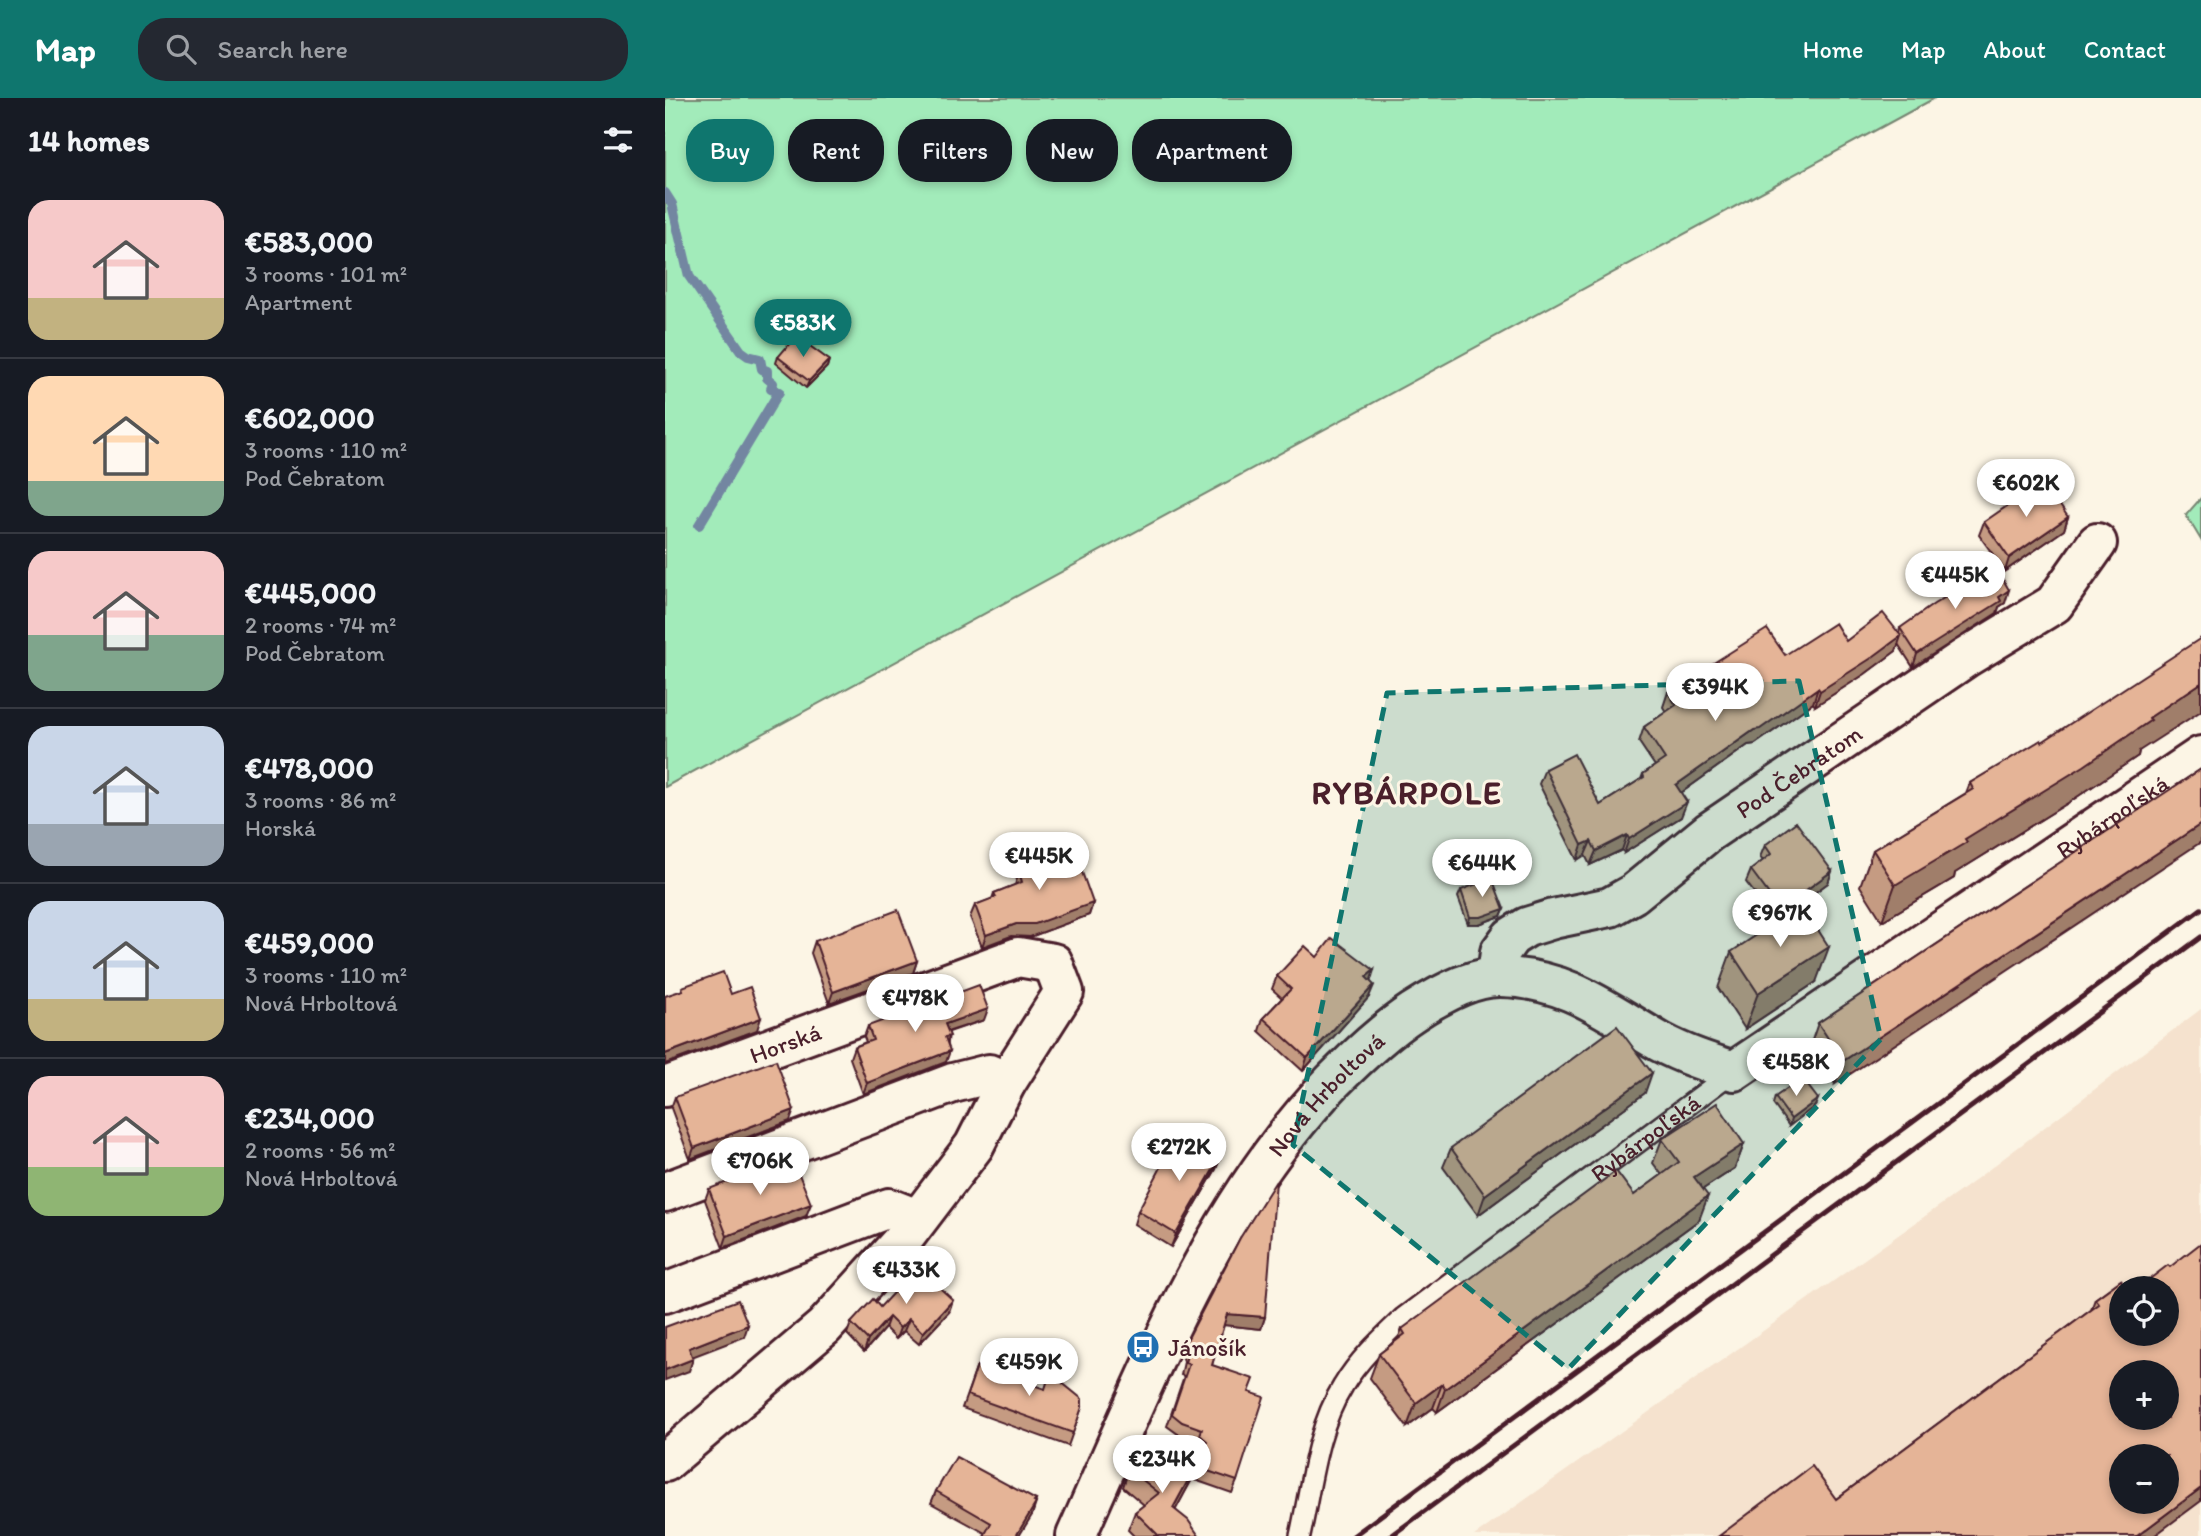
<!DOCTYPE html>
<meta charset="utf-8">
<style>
:root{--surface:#171b24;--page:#242831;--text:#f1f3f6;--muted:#9ea1a6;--line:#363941;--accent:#0f766e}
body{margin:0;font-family:Itim,sans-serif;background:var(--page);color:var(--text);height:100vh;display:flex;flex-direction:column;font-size:26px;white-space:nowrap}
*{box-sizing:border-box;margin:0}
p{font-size:23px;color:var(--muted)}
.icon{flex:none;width:38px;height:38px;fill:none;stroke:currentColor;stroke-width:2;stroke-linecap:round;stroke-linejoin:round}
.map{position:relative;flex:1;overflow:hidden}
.drawer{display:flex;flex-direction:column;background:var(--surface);width:665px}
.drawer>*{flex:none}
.hud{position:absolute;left:21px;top:21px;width:665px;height:63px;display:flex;gap:14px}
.fabs{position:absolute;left:1444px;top:1178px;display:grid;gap:14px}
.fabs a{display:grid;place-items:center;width:70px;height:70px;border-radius:50%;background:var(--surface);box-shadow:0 4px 10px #0003;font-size:35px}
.price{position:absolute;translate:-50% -60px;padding:0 16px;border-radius:24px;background:#fff;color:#222;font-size:23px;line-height:46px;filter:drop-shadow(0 2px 4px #0008)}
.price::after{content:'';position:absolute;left:50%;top:42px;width:21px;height:16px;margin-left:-10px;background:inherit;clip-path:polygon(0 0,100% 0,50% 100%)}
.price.selected{background:var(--accent);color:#fff}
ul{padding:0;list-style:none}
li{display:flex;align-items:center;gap:21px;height:175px;padding:0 28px}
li+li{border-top:2px solid var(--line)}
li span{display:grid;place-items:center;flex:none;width:196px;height:140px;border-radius:21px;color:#555}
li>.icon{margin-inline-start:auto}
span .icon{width:84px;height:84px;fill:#fffc;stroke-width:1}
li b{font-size:30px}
h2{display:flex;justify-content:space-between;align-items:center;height:84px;padding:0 28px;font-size:30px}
.pill{padding:0 24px;border-radius:28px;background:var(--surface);box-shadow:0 4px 10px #0003;font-size:24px;line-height:63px}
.pill.selected{background:var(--accent);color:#fff}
header{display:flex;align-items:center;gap:42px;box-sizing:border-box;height:98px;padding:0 35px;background:var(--accent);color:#fff}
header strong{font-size:33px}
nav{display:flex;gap:38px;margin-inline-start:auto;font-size:24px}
.search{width:490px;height:63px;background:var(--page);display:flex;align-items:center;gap:18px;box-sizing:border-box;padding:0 24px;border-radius:28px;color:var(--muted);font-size:26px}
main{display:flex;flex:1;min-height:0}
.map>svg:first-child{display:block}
.built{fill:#f5e2ce;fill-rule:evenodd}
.green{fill:#a2ebba;stroke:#768572;stroke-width:2}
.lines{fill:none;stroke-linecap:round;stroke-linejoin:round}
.stream{stroke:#7386a1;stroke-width:10}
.service-casing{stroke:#4a1f2b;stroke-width:24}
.minor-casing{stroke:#4a1f2b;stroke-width:44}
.tertiary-casing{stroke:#4a1f2b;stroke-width:44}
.service{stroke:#fcf5e5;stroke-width:19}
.minor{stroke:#fcf5e5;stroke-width:38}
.tertiary{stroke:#fcf5e5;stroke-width:38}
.rail{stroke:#4a1f2b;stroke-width:5}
.wall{fill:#c59b82;stroke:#4a1f2b;stroke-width:2}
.shaded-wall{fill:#a07e6a;stroke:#4a1f2b;stroke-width:2}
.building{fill:#e5b497;stroke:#4a1f2b;stroke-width:2;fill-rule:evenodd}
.marked{fill:#0f766e;fill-opacity:0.2;stroke:#0f766e;stroke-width:5;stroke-dasharray:14 9;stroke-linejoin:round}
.labels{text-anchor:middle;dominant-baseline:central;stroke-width:6;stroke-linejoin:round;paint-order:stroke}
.street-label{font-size:24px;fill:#4a1f2b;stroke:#fcf5e5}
.poi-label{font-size:24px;fill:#4a1f2b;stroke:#fcf5e5;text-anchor:start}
.district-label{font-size:32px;font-weight:bold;letter-spacing:2px;fill:#4a1f2b;stroke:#fcf5e5}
</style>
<header>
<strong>Map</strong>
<div class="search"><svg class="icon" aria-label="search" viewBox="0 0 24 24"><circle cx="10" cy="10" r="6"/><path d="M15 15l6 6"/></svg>Search here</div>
<nav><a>Home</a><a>Map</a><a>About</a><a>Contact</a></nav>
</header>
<main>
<section class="drawer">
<h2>14 homes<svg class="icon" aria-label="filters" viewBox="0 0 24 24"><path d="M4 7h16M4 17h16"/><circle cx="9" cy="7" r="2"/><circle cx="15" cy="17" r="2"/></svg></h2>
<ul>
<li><span style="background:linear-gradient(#f6c9c9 70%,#c2b280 0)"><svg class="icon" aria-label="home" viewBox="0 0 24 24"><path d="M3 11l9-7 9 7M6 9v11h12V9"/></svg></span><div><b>€583,000</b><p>3 rooms · 101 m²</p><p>Apartment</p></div></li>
<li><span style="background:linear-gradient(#ffd9b3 75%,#7fa58c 0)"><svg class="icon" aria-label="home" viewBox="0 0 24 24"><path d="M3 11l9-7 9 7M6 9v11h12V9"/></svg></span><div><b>€602,000</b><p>3 rooms · 110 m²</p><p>Pod Čebratom</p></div></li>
<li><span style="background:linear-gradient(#f6c9c9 60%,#7fa58c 0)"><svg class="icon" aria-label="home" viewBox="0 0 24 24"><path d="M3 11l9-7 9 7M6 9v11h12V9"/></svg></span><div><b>€445,000</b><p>2 rooms · 74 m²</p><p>Pod Čebratom</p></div></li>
<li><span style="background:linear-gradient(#c9d6e8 70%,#9aa5b1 0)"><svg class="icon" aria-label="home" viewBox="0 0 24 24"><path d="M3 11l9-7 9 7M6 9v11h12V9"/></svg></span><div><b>€478,000</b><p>3 rooms · 86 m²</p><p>Horská</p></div></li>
<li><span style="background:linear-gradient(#c9d6e8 70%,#c2b280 0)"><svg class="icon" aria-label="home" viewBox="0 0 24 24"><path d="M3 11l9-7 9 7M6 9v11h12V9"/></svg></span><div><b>€459,000</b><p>3 rooms · 110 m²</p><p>Nová Hrboltová</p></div></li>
<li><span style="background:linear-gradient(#f6c9c9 65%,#8fb573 0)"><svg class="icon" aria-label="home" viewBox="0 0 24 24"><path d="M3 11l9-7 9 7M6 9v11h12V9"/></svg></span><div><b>€234,000</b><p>2 rooms · 56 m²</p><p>Nová Hrboltová</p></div></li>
</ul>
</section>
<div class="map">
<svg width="1536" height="1438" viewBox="0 0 1536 1438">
<rect width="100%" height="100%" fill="#fcf5e5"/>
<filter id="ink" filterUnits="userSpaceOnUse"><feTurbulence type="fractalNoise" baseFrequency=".0143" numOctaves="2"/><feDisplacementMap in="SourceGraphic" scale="14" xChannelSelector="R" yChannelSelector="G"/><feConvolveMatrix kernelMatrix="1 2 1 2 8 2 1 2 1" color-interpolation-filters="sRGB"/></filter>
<g filter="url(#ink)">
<path class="built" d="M 1536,911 L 1536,1438 L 809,1438 L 1294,1094 ZM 1456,1190 L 1502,1190 L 1502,1236 L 1456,1236 ZM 1456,1274 L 1502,1274 L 1502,1320 L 1456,1320 ZM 1456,1358 L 1502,1358 L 1502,1404 L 1456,1404 Z"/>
<g class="green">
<path d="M 0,0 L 1270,0 L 0,689 Z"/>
<path d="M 1536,400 L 1536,442 L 1521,417 Z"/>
</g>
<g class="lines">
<path class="stream" d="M 0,95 L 7,106 L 24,178 L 76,253 L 83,258 L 95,261 L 97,271 L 102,273 L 102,280 L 108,285 L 106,291 L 114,294 L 34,427"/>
<defs>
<g id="service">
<path id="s1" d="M 635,1438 C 646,1389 651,1331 678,1288 C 694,1261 717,1240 739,1219 L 1069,973"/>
</g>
<g id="minor">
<path id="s2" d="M 832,878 L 835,854 L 846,839 L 862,829 L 888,821 L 945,809 L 968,796 L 1044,734 L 1300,560 L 1389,506 L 1432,445"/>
<path id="s3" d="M 0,989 L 353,859 L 388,865 L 399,894 L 341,985 L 309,1048 L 236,1144 L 159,1229 L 0,1364"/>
<path d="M 0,1094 L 288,985 L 324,976 L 341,985"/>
<path d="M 0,1195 L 224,1110 L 252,1121"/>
</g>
<g id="tertiary">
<path id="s4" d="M 411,1438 C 482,1280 546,1110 668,983 C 693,958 719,933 748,914 C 771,899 808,878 836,879 C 902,880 941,913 995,944 C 1019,957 1044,965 1069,973 L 1536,658"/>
</g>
</defs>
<use href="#service" class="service-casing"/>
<use href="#minor" class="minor-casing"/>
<use href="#tertiary" class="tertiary-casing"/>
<use href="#service" class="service"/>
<use href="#minor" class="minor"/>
<use href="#tertiary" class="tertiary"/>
<g class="rail">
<path d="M 688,1438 L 1536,811"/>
<path d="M 726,1438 L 1536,839"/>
</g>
</g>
<g class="wall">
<path d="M 113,259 L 164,262 L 162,269 L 141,290 L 111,265 Z"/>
<path d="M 1403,419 L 1399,432 L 1340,473 L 1314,437 L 1319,424 Z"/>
<path d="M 1340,505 L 1334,509 L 1332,515 L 1248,569 L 1233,546 L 1231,553 L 1200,576 L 1150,608 L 1148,605 L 1090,646 L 1083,647 L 1016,695 L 1016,719 L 959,755 L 957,752 L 925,767 L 920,757 L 912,762 L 874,686 L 880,671 L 935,707 L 976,681 L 978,676 L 990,668 L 974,644 L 979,629 L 1001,614 L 998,609 L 1003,594 L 1120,557 L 1181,543 L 1234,535 L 1235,530 Z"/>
<path d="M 1377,644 L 1474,653 L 1473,658 L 1406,703 L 1290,775 L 1289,780 L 1217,823 L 1195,788 L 1208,752 L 1301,695 L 1305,685 Z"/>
<path d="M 1536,671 L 1170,986 L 1145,948 L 1153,925 Z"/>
<path d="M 1100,747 L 1167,773 L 1163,785 L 1111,823 L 1081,784 L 1086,772 L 1098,763 L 1095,759 Z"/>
<path d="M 363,759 L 428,805 L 424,817 L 365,839 L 346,838 L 317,849 L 305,819 L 310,807 L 327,801 L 329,795 L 350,787 L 354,774 L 359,772 L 358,771 Z"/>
<path d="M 796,792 L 839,811 L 836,818 L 814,826 L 803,826 L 793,799 Z"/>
<path d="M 150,843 L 252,863 L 248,875 L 164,905 L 146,855 Z"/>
<path d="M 1066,854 L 1151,884 L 1080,931 L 1053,890 Z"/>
<path d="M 652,859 L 705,883 L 704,899 L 638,973 L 594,933 L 598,920 L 617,900 L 607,891 L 612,878 Z"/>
<path d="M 319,922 L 284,934 L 281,964 L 198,996 L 185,960 L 189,949 L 201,944 L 199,939 L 203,928 Z"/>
<path d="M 980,995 L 813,1117 L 778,1069 L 786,1050 Z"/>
<path d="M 10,999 L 125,1023 L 25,1061 L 6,1010 Z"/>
<path d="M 1110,999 L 1150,1008 L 1124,1028 L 1108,1006 Z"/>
<path d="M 997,1041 L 1079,1046 L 1070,1070 L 1038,1091 L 1034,1122 L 772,1314 L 768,1310 L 742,1329 L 705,1280 L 714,1256 L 733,1241 L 737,1231 L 969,1097 L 997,1077 L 988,1065 Z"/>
<path d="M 556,1058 L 551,1071 L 506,1149 L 469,1126 L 473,1113 Z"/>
<path d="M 44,1091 L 141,1118 L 58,1150 L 40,1102 Z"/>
<path d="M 575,1140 L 600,1219 L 596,1231 L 559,1227 L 547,1267 L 585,1294 L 572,1383 L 567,1395 L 530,1382 L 538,1354 L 531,1349 L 532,1342 L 513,1336 L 502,1328 L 519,1278 L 516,1277 L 519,1264 L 517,1255 L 521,1244 Z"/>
<path d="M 1456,1182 L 1489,1438 L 1171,1401 L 1426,1212 L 1430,1201 Z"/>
<path d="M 215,1209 L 284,1214 L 254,1246 L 239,1233 L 231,1241 L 220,1230 L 199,1254 L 182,1236 L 186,1225 Z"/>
<path d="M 312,1268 L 417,1309 L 403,1348 L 297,1310 Z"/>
<path d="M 533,1364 L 526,1383 L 510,1412 L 534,1438 L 469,1438 L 463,1432 L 470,1414 L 479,1407 L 458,1389 L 464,1371 L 517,1377 Z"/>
<path d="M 271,1393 L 371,1402 L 367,1417 L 320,1435 L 266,1405 Z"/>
</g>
<g class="shaded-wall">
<path d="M 164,262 L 162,269 L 141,290 L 144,283 Z"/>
<path d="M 1403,419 L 1399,432 L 1340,473 L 1344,460 Z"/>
<path d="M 1344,492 L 1340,505 L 1334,509 L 1332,515 L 1248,569 L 1252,556 Z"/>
<path d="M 1236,538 L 1231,553 L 1200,576 L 1150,608 L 1155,593 Z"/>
<path d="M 1536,585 L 1536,613 L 1474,653 L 1473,658 L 1406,703 L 1290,775 L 1289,780 L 1217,823 L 1230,787 Z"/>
<path d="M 1153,590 L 1148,605 L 1090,646 L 1083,647 L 1006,702 L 1011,687 L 1089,632 Z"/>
<path d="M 1022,704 L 1016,719 L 959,755 L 964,741 Z"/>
<path d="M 1536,726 L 1536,744 L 1170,986 L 1178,963 Z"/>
<path d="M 962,737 L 957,752 L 925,767 L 931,753 Z"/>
<path d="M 926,743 L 920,757 L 912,762 L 917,747 Z"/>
<path d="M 1167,773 L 1163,785 L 1111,823 L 1115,811 Z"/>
<path d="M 428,805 L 424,817 L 365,839 L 346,838 L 317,849 L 321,837 L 351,826 Z"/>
<path d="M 839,811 L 836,818 L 814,826 L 803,826 L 805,819 Z"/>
<path d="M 1164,849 L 1151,884 L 1080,931 L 1093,895 Z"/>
<path d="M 252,863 L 248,875 L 164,905 L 168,894 Z"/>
<path d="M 709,872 L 705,885 L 701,879 Z"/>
<path d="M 709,887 L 704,899 L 638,973 L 642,960 Z"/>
<path d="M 323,911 L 319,922 L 276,936 L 280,926 Z"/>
<path d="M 96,920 L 92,932 L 0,966 L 0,956 Z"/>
<path d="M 285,953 L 281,964 L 198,996 L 202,985 Z"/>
<path d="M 987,975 L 980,995 L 813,1117 L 820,1097 Z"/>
<path d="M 1153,1001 L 1150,1008 L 1124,1028 L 1126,1021 Z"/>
<path d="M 129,1012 L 125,1023 L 25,1061 L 29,1050 Z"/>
<path d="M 1079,1046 L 1070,1070 L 1020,1103 L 1029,1079 Z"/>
<path d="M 556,1058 L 551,1071 L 506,1149 L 511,1136 Z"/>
<path d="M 1043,1098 L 1034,1122 L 772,1314 L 780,1291 Z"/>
<path d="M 146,1106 L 141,1118 L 58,1150 L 62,1138 Z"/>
<path d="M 288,1202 L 284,1214 L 254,1246 L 258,1235 Z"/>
<path d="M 562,1216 L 600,1219 L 596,1231 L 558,1227 Z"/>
<path d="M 224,1219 L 220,1230 L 199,1254 L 203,1242 Z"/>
<path d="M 244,1221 L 239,1233 L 231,1241 L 235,1230 Z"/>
<path d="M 83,1227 L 79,1239 L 19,1262 L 24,1250 Z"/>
<path d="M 28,1261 L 24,1273 L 0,1282 L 0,1272 Z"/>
<path d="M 777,1286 L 768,1310 L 742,1329 L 751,1305 Z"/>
<path d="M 533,1364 L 526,1383 L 502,1428 L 508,1410 Z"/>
<path d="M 1536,1390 L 1536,1403 L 1489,1438 L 1472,1438 Z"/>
<path d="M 371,1402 L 368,1411 L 371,1405 L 367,1417 L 354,1438 L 351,1438 Z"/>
</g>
<g class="building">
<path d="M 131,238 L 164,262 L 144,283 L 113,259 Z"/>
<path d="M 1378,383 L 1403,419 L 1344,460 L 1319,424 Z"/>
<path d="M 1331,469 L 1344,492 L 1334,499 L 1336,503 L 1252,556 L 1235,530 L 1269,506 Z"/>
<path d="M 1218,515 L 1236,538 L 1205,561 L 1155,593 L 1153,590 L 1095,631 L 1089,632 L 1011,687 L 1022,704 L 964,741 L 962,737 L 931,753 L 926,743 L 917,747 L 880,671 L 909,656 L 935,707 L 979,679 L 978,676 L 1000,661 L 979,629 L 1011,607 L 1003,594 L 1102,531 L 1120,557 L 1170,525 L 1181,543 Z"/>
<path d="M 1536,540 L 1536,585 L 1484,620 L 1486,622 L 1419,668 L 1300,741 L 1302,744 L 1230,787 L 1208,752 L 1308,691 L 1305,685 L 1376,642 L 1377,644 Z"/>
<path d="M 1536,671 L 1536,726 L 1178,963 L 1153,925 Z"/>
<path d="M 1131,724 L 1167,773 L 1115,811 L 1086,772 L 1106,756 L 1100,747 Z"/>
<path d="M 401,742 L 410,764 L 413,763 L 428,805 L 370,826 L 351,826 L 321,837 L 310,807 L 331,799 L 329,795 L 357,784 L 354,774 L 368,769 L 363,759 Z"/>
<path d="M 827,780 L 839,811 L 816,819 L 805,819 L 796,792 Z"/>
<path d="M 1137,807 L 1164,849 L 1093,895 L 1066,854 Z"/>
<path d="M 233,812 L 252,863 L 168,894 L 150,843 Z"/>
<path d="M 667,840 L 709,872 L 701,879 L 709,887 L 642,960 L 598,920 L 626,891 L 612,878 L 640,848 L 652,859 Z"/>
<path d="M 58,874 L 66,896 L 85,889 L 96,920 L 0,956 L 0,898 L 18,892 L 17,889 Z"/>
<path d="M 314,887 L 323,911 L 280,926 L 285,938 L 280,939 L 285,953 L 202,985 L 189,949 L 208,942 L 203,928 Z"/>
<path d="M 952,928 L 987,975 L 820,1097 L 786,1050 Z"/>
<path d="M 111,962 L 129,1012 L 29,1050 L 10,999 Z"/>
<path d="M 1137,980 L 1153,1001 L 1126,1021 L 1110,999 Z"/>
<path d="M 1052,1005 L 1079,1046 L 1029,1079 L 1043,1098 L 780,1291 L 777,1286 L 751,1305 L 714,1256 L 740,1236 L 737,1231 L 951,1073 L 969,1097 L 1014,1064 L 997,1041 Z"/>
<path d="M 514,1035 L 556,1058 L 511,1136 L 473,1113 Z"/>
<path d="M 127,1059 L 146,1106 L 62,1138 L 44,1091 Z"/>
<path d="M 611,1083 L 600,1219 L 562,1216 L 547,1267 L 589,1281 L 584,1294 L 599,1299 L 572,1383 L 534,1370 L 542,1343 L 535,1337 L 537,1331 L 517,1324 L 507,1316 L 524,1266 L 520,1265 L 523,1252 L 521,1244 L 575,1140 Z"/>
<path d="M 1536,1145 L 1536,1390 L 1472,1438 L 1054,1438 L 1147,1368 L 1171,1401 L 1434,1206 L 1430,1201 L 1456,1182 L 1461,1190 L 1456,1190 L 1456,1236 L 1502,1236 L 1502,1190 L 1473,1190 L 1503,1167 L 1505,1169 ZM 1456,1274 L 1502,1274 L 1502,1320 L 1456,1320 ZM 1456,1358 L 1502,1358 L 1502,1404 L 1456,1404 Z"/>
<path d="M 252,1169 L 288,1202 L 258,1235 L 244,1221 L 235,1230 L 224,1219 L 203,1242 L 186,1225 L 208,1201 L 215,1209 Z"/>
<path d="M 73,1202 L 83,1227 L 24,1250 L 28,1261 L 0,1272 L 0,1229 Z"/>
<path d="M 312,1268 L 380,1291 L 385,1275 L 417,1301 L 417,1309 L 408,1335 L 302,1297 Z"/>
<path d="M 478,1346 L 517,1377 L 533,1364 L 508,1410 L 523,1422 L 534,1438 L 494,1438 L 470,1414 L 494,1395 L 464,1371 Z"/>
<path d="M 291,1359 L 371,1402 L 369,1404 L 371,1405 L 351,1438 L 319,1438 L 326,1425 L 271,1393 Z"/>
</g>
</g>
<path class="marked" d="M 1134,583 L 1216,941 L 903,1271 L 628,1047 L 722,595 Z"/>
<defs>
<symbol id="bus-disc" viewBox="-11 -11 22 22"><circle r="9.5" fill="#1f6fb2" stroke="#fcf5e5"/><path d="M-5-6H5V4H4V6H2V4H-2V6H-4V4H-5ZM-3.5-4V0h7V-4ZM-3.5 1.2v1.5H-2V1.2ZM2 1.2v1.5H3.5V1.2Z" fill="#fff"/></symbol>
</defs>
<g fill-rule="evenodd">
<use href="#bus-disc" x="459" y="1230" width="38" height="38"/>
</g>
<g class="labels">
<g class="street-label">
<text stroke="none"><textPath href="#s2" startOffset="380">Pod Čebratom</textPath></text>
<text stroke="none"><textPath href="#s4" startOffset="1437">Rybárpoľská</textPath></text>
<text stroke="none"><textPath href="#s3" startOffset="128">Horská</textPath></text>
<text stroke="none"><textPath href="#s4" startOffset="511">Nová Hrboltová</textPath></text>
<text stroke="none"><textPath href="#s1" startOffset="550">Rybárpoľská</textPath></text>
</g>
<g class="poi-label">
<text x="503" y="1249">Jánošík</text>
</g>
<g class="district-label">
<text x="742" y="695">RYBÁRPOLE</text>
</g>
</g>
</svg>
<div class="fabs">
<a><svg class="icon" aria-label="locate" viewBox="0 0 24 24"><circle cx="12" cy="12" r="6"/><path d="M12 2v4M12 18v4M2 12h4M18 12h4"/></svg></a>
<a>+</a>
<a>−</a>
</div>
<b class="price selected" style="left:138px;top:261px">€583K</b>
<b class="price" style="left:1361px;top:421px">€602K</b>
<b class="price" style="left:1290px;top:513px">€445K</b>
<b class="price" style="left:1050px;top:625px">€394K</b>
<b class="price" style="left:374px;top:794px">€445K</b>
<b class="price" style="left:817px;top:801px">€644K</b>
<b class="price" style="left:1115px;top:851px">€967K</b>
<b class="price" style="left:250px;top:936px">€478K</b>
<b class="price" style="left:1131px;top:1000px">€458K</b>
<b class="price" style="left:514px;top:1085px">€272K</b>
<b class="price" style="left:95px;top:1099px">€706K</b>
<b class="price" style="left:241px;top:1208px">€433K</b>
<b class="price" style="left:364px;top:1300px">€459K</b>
<b class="price" style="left:497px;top:1397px">€234K</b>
<div class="hud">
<a class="pill selected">Buy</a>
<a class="pill">Rent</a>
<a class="pill">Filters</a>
<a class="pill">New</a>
<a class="pill">Apartment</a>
</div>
</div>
</main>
